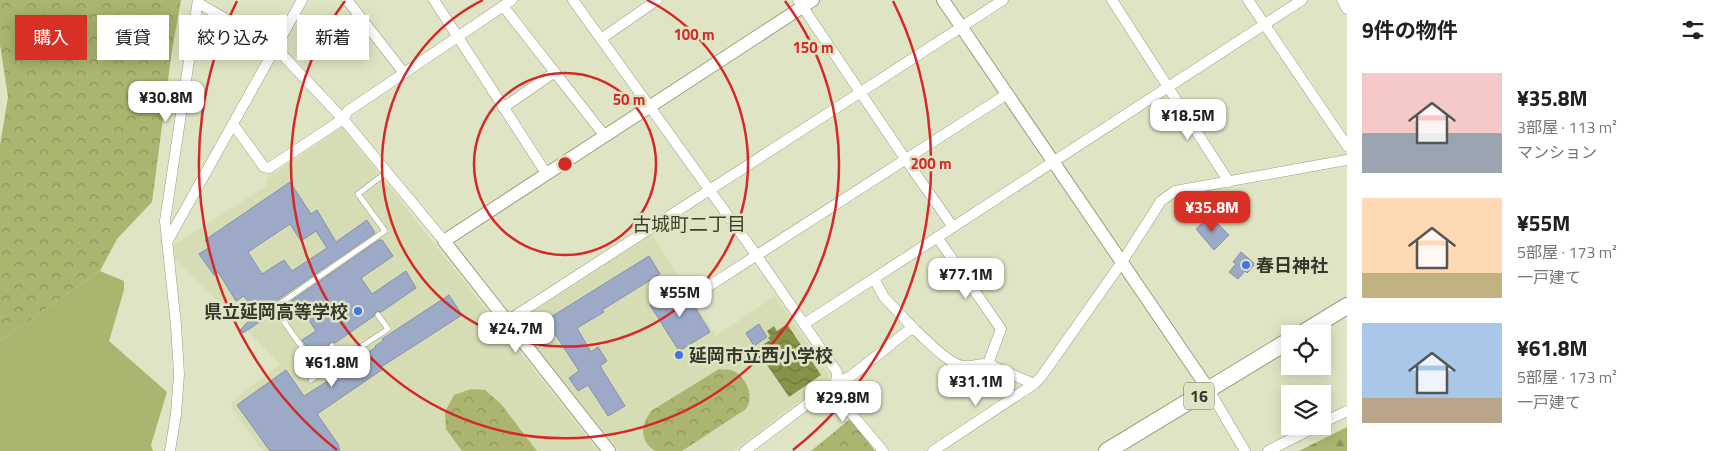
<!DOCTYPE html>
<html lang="ja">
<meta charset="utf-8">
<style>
:root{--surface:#fff;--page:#f2f2f2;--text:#222;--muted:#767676;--accent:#d93025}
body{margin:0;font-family:"Titillium Web","Noto Sans JP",sans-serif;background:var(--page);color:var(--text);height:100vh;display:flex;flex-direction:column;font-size:19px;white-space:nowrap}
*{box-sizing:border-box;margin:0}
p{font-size:16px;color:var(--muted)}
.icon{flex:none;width:28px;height:28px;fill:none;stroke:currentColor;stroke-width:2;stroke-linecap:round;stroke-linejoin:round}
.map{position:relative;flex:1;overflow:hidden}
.side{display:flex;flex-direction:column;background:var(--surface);width:375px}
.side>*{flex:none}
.hud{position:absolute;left:15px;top:15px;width:475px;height:45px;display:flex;gap:10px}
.controls{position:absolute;left:1281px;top:325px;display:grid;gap:10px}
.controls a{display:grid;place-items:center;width:50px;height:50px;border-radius:0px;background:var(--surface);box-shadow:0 2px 12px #0003;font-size:25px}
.price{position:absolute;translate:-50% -42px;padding:0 11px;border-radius:10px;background:#fff;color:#222;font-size:16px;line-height:32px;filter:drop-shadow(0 1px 2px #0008)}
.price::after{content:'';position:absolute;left:50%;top:30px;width:15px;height:11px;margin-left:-8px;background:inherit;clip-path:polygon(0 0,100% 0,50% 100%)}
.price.on{background:var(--accent);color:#fff}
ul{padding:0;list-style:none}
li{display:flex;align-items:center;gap:15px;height:125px;padding:0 15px}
li span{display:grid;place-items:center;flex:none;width:140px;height:100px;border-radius:0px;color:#555}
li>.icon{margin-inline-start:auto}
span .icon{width:60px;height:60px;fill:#fffc;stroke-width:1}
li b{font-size:21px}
h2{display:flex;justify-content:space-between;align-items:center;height:60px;padding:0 15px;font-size:21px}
.tag{padding:0 18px;border-radius:0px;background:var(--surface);box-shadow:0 2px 12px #0003;font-size:18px;line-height:45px}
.tag.on{background:var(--accent);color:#fff}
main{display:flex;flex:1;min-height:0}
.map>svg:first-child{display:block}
.built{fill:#d6ddb4}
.grass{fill:#abb56f}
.forest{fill:url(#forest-firs)}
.park{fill:url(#park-crowns)}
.water{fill:url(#water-waves)}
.building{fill:#9caac7;stroke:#8391ad;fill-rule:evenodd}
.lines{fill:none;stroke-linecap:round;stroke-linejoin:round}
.service-casing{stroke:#999f7f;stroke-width:6}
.minor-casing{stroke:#999f7f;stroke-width:11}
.tertiary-casing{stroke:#999f7f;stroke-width:14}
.primary-casing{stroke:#999f7f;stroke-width:18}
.service{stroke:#fff;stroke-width:5}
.minor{stroke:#fff;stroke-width:10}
.tertiary{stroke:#fff;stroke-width:12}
.primary{stroke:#fff;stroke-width:16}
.ring{fill:none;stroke:#d62828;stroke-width:2.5}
.poi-dot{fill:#4274e5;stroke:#dfe5c4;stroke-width:2}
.labels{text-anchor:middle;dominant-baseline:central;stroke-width:5;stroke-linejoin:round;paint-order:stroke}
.shield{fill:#dfe5c4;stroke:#696c59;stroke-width:1}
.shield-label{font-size:16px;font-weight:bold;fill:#36382b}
.poi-label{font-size:18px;font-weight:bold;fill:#36382b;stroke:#dfe5c4;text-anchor:start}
.neighbourhood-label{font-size:19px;fill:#3e4226;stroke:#dfe5c4}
.centre{fill:#d62828;stroke:#dfe5c4;stroke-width:2.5}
.ring-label{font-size:15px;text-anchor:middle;font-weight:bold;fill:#d62828;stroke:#dfe5c4;stroke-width:5;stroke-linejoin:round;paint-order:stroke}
</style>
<main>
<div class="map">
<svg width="1347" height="451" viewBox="0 0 1347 451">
<defs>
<pattern id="forest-firs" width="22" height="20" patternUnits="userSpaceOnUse" patternTransform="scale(1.25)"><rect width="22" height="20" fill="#abb56f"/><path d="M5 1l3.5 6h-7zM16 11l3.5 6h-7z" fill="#8c945b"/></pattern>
<pattern id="park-crowns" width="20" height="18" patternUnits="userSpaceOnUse" patternTransform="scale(1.25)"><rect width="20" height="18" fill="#abb56f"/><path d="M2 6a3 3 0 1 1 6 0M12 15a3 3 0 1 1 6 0" fill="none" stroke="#8c945b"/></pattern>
<pattern id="water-waves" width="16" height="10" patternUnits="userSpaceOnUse" patternTransform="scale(1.25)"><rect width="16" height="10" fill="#879147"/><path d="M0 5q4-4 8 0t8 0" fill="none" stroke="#6f773b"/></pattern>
</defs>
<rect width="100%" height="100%" fill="#dfe5c4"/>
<g class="built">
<path d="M 342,127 L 598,451 L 263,451 L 231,407 L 232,402 L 280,364 L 175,258 L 174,245 L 266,186 L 267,178 Z"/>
<path d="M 652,234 L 716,336 L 775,296 L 829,374 L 828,379 L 734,451 L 619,451 L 515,321 Z"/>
</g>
<path class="grass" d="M 100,271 L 124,281 L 124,290 L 109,341 L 167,392 L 151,445 L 153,451 L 0,451 L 0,341 Z"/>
<path class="forest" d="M 1347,427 L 1347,451 L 1299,451 Z"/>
<g class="park">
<path d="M 0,0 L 181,0 L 172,50 L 152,202 L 117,239 L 100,271 L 0,341 L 0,145 L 8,97 L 0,45 Z"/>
<path d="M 719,369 C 722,370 727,369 731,370 C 746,375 755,396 746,409 L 682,451 L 655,451 C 639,440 641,425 651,411 Z"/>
<path d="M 471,389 L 485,390 L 501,404 L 537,451 L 462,451 L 446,429 L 445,412 L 454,395 Z"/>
<path d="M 850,419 L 875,451 L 811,451 Z"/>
</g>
<path class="water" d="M 787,324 L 821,375 L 789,397 L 756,349 L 770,340 L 768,338 L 770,336 L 767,331 L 774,326 L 777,331 Z"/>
<g class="building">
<path d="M 290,182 L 311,214 L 317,210 L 336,242 L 367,220 L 375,233 L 276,301 L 273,307 L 273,313 L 243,333 L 240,330 L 256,314 L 244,296 L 236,301 L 218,272 L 214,275 L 199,254 L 210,247 L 205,240 ZM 290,224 L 301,241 L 316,231 L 327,248 L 292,271 L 284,260 L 262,274 L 248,252 Z"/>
<path d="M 1210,216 L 1229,235 L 1214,250 L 1196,229 Z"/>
<path d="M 379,240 L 382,240 L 393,256 L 361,278 L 372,294 L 406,271 L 416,288 L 381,312 L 376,311 L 374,316 L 335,343 L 330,342 L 328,347 L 314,357 L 302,340 L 316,331 L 305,314 L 301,316 L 291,301 Z"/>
<path d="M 1241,252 L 1255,264 L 1247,273 L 1245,271 L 1238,279 L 1229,272 L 1236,264 L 1233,262 Z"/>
<path d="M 649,256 L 660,274 L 602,310 L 604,312 L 577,328 L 591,352 L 598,347 L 607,361 L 600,366 L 625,406 L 608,416 L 588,385 L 578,391 L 569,378 L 579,371 L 546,320 Z"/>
<path d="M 682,285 L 687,293 L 686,300 L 689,303 L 693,304 L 710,332 L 679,351 L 650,305 Z"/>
<path d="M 449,295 L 462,315 L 381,367 L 383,369 L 317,414 L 338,444 L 340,451 L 270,451 L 237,405 L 286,370 L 304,396 L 334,377 L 331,372 L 349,360 L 352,363 L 376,347 L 375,346 L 383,341 L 382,339 Z"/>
<path d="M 759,324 L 767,337 L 754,346 L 746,333 Z"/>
</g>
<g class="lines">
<defs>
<g id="service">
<path d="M 332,346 L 342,360"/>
<path d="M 321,374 L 277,312 L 278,305 L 385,231 L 358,194 L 387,172"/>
<path d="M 311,380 L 388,329 L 378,315"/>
</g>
<g id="minor">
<path d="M 347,0 L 404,73"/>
<path d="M 434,0 L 546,173"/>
<path d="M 573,0 L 757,256 L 837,372 L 835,394 L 883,451"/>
<path d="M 798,0 L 906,160 L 953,227"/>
<path d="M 1112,0 L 1229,182"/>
<path d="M 1248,0 L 1347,146"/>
<path d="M 1342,0 L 1347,9"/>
<path d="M 198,3 L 275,47 L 343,119 L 444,241"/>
<path d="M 503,6 L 604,135"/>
<path d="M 601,39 L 657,0"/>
<path d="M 503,108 L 555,72"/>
<path d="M 233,124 L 264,167 L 269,168 L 343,119 L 348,111 L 512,0"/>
<path d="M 937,237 L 1001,329 L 988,364"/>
<path d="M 167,242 L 302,0"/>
<path d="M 874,279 L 884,297 L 915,330"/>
<path d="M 692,297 L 1007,94"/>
<path d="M 507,321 L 1003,0"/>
<path d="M 804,324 L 1302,0"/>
<path d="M 1209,390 L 1245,451"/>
<path d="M 1322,423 L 1347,411"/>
<path d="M 170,451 L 176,414 L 179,374 L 176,325 L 165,221 L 198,0"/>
<path d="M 745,451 L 835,383 L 851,376 L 909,330 L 915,330 C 927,340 949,365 964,366 C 972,367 979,363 988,364 L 1034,384"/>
<path d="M 933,451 L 1034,384 L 1041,377 L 1122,262 L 1161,201 L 1175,191 L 1347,160"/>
<path d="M 1268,451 L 1317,426"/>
</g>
<g id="tertiary">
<path d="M 943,0 L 1209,390"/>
<path d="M 609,451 L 444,241 L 813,0"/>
</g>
<g id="primary">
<path d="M 1301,334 L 1347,306"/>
<path d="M 1107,451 L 1290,340"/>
</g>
</defs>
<use href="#service" class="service-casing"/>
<use href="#minor" class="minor-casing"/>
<use href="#tertiary" class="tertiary-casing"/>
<use href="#primary" class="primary-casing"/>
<use href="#service" class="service"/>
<use href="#minor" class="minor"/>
<use href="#tertiary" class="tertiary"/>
<use href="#primary" class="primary"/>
</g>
<g class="ring">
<circle cx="565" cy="164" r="91"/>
<path d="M647 0A183 183 0 1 1 483 0"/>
<path d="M785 1A274 274 0 1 1 345 1"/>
<path d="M337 450A366 366 0 0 1 237 1M893 1A366 366 0 0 1 793 450"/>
</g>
<g class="poi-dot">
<circle cx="1246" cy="265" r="5"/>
<circle cx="358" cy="311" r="5"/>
<circle cx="679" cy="355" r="5"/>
</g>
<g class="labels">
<rect class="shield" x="1184" y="382.5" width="30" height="27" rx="4"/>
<g class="shield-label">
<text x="1199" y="396">16</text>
</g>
<g class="poi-label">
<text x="1256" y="265">春日神社</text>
<text x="348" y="311" text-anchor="end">県立延岡高等学校</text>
<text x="689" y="355">延岡市立西小学校</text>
</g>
<g class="neighbourhood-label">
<text x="689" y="223">古城町二丁目</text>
</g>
</g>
<circle cx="565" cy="164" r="8" class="centre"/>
<g class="ring-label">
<text x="694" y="40">100 m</text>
<text x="813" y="53">150 m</text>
<text x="629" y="105">50 m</text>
<text x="931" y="169">200 m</text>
</g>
</svg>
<div class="controls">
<a><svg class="icon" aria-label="locate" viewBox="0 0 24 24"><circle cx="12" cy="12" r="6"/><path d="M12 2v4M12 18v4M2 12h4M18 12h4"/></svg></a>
<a><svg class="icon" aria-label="layers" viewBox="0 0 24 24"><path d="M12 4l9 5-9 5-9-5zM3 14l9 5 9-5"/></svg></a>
</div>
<b class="price" style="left:166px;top:123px">¥30.8M</b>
<b class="price" style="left:1188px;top:141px">¥18.5M</b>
<b class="price on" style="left:1212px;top:233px">¥35.8M</b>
<b class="price" style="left:966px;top:300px">¥77.1M</b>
<b class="price" style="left:680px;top:318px">¥55M</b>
<b class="price" style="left:516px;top:354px">¥24.7M</b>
<b class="price" style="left:332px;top:388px">¥61.8M</b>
<b class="price" style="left:976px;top:407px">¥31.1M</b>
<b class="price" style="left:843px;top:423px">¥29.8M</b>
<div class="hud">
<a class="tag on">購入</a>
<a class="tag">賃貸</a>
<a class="tag">絞り込み</a>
<a class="tag">新着</a>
</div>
</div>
<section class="side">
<h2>9件の物件<svg class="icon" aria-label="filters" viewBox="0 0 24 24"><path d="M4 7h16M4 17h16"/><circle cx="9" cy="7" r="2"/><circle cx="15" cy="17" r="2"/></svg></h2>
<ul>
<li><span style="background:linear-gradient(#f6c9c9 60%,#9aa5b1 0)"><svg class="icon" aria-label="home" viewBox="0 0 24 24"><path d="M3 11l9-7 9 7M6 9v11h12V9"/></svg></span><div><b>¥35.8M</b><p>3部屋 · 113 m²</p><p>マンション</p></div></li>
<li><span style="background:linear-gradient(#ffd9b3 75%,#c2b280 0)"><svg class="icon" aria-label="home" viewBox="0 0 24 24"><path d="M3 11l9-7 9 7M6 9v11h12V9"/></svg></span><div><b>¥55M</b><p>5部屋 · 173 m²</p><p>一戸建て</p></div></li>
<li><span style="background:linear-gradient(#a9c7e8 75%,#b9a48a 0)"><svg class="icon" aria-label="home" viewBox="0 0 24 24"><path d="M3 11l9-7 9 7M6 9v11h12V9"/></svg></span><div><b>¥61.8M</b><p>5部屋 · 173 m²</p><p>一戸建て</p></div></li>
</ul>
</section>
</main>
